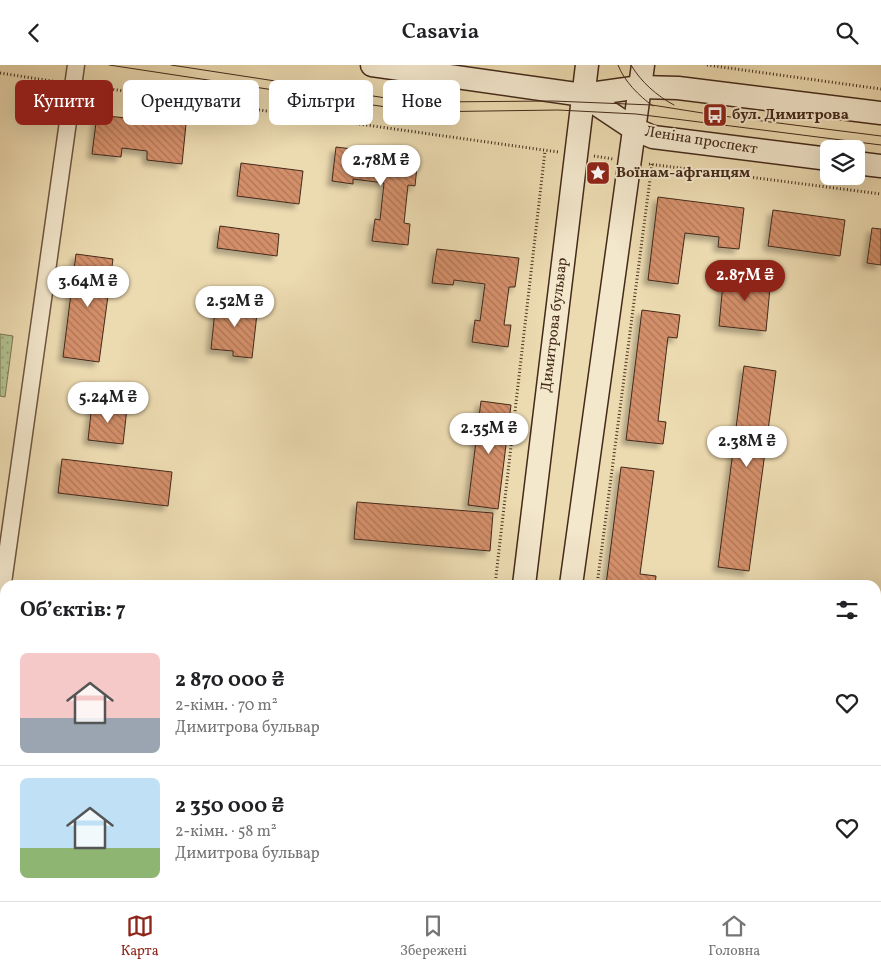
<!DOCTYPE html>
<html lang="uk">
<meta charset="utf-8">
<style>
:root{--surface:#fff;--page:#f6f6f6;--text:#202124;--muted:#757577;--line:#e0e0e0;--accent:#8f2418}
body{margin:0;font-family:Vollkorn,serif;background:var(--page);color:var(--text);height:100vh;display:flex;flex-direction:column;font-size:19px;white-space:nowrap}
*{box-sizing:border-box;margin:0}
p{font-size:16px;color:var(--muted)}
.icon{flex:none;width:28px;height:28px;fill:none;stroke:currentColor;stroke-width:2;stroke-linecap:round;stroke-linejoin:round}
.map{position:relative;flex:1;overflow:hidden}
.side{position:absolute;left:0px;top:515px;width:881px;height:321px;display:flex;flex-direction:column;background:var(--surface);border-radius:15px 15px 0 0;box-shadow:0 5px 20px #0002}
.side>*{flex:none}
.banner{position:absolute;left:15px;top:15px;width:500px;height:45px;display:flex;gap:10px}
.fabs{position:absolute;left:820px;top:75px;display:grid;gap:10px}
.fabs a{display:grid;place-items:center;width:45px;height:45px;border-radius:8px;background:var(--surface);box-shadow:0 5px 20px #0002;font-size:25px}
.price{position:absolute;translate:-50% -42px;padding:0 11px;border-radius:18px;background:#fff;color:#222;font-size:16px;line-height:32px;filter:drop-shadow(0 1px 2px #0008)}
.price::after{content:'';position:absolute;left:50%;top:30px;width:15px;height:11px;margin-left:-8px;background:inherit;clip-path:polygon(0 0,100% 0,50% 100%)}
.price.active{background:var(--accent);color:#fff}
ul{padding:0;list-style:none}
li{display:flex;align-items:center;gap:15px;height:125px;padding:0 20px}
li+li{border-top:1px solid var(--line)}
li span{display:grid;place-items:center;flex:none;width:140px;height:100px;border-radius:8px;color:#555}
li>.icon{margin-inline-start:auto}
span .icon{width:60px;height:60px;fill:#fffc;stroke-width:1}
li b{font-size:21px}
h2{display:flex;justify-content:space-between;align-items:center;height:60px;padding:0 20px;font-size:21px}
.tag{padding:0 18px;border-radius:8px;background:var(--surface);box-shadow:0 5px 20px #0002;font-size:18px;line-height:45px}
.tag.active{background:var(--accent);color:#fff}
header{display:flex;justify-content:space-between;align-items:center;height:65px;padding:0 20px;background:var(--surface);font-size:22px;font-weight:600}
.tabs{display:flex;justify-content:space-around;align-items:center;height:70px;border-top:1px solid var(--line);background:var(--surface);font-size:14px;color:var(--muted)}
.tabs a{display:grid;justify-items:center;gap:2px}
.tabs .active{color:var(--accent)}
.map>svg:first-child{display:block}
.park{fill:url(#park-dots);stroke:#7b7655}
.building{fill:url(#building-back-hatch);stroke:#442a1a;filter:url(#shadow)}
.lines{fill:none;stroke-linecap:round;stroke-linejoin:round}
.street-casing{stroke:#6e5640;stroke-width:19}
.secondary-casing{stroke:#442a1a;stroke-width:25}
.path{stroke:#442a1a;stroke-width:3;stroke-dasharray:1 2.5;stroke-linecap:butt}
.street{stroke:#f3e7cc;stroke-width:16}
.secondary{stroke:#f3e7cc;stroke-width:22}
.tram{stroke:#442a1a;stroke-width:1}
.labels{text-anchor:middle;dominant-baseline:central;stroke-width:4;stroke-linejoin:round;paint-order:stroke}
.poi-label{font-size:15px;font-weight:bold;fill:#442a1a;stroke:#f3e7cc;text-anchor:start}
.street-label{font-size:15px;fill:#442a1a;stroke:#f3e7cc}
</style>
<header><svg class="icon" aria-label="back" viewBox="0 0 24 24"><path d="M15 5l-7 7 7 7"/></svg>Casavia<svg class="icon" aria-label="search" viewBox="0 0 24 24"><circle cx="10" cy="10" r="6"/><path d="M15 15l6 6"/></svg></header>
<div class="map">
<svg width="881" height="836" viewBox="0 0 881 836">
<defs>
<pattern id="park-dots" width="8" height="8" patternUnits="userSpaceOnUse" patternTransform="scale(1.25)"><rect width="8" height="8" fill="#b2c190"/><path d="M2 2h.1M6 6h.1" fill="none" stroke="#929d75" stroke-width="1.8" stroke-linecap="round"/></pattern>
<pattern id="building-back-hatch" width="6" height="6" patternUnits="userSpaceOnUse" patternTransform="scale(1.25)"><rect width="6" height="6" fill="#d38f6a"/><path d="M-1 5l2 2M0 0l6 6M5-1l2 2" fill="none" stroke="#ad7556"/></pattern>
<filter id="shadow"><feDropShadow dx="-4.5" dy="4.5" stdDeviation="2.5" flood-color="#0004"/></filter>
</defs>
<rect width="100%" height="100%" fill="#ecdab0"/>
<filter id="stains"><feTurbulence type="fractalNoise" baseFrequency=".004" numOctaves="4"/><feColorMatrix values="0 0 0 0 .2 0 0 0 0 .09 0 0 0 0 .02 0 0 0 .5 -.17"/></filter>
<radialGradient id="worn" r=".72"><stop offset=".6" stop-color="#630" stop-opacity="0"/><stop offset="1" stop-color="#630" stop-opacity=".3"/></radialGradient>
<path class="park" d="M 0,269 L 13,271 L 5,332 L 0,331 Z"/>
<g class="building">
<path d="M 97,50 L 186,59 L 182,99 L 147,95 L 147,86 L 122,83 L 121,92 L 92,89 Z"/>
<path d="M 336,82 L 418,92 L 415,121 L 408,120 L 404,158 L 410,159 L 408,180 L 372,176 L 375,154 L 380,155 L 384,118 L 353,114 L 353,119 L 332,116 Z"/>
<path d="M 241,98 L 303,106 L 299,139 L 237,131 Z"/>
<path d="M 658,132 L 744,143 L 739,184 L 718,182 L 719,172 L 685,168 L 678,219 L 648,215 Z"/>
<path d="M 773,145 L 845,155 L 840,191 L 768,181 Z"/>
<path d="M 220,161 L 279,169 L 277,191 L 217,183 Z"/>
<path d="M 872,163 L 881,164 L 881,200 L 867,198 Z"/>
<path d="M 437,184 L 519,193 L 515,222 L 509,222 L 504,260 L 511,260 L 508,282 L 472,277 L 475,255 L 480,256 L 485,219 L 454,215 L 453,220 L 432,218 Z"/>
<path d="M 76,189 L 113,194 L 99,297 L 63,292 Z"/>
<path d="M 724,207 L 771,212 L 766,266 L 719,261 Z"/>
<path d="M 216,236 L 258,240 L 252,293 L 233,291 L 233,286 L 211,284 Z"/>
<path d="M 642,245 L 680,250 L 677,273 L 668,272 L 658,356 L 666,357 L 663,379 L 626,375 Z"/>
<path d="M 744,301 L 776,306 L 749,506 L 718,502 Z"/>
<path d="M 481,336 L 511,340 L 498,444 L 468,440 Z"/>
<path d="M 92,339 L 127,343 L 123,379 L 88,375 Z"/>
<path d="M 62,394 L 172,407 L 168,441 L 58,428 Z"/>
<path d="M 621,402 L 654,406 L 640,509 L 656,511 L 655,520 L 606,520 Z"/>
<path d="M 357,437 L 493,448 L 490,486 L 354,474 Z"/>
<path d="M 317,831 L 384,831 L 383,836 L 355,836 Z"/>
<path d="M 564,831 L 598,831 L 597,836 L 564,836 Z"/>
<path d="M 708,831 L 740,831 L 742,832 L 740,836 L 706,836 Z"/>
</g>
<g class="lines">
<defs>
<path id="street" d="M 0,539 L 76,0"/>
<g id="secondary">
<path d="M 372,0 L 583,30 L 640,22 L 678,23 L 881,48"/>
<path d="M 583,30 L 634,64 L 653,72 L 829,94"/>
<path d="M 856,98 L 881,101"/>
<path d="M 524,520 L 587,0"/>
<path d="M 571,520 L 643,0"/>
<path d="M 486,836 L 486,831"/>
<path d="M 527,836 L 527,831"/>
</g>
</defs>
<use href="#street" class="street-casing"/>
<use href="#secondary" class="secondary-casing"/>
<g class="path">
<path d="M 707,0 L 881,24"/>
<path d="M 0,8 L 58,17"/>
<path d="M 89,21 L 558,87"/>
<path d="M 594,91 L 613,94"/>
<path d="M 649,99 L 881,129"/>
<path d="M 495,520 L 545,86"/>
<path d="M 597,520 L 652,99"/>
<path d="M 0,650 L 5,651"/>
<path d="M 449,836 L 449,831"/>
<path d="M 556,836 L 556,831"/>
</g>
<use href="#street" class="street"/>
<use href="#secondary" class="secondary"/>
<g class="tram">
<path d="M 109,0 L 419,47 L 558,45 L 636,49 L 881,80"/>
<path d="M 171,0 L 399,35 L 435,37 L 553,36 L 652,40 L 715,50 L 881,71"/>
<path d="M 618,0 C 624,16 639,31 653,41"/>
<path d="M 631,0 C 641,17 657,31 674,40"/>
</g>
</g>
<defs>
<symbol id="bus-square" viewBox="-11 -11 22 22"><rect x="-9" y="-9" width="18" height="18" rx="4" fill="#8f2418" stroke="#f3e7cc"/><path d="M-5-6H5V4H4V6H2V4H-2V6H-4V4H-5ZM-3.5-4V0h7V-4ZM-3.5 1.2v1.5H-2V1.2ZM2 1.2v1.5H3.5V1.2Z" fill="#fff"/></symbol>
<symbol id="sight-square" viewBox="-11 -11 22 22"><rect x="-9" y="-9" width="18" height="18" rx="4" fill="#8f2418" stroke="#f3e7cc"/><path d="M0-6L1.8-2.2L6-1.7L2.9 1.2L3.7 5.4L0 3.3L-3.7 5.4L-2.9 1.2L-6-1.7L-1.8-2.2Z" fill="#fff"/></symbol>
</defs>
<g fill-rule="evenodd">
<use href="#bus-square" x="701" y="36" width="28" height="28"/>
<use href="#sight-square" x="584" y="94" width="28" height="28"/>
</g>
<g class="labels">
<g class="poi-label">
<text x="732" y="50">бул. Димитрова</text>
<text x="616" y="108">Воїнам-афганцям</text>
</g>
<g class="street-label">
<text transform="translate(701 76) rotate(9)">Леніна проспект</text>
<text transform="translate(555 260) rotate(-83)">Димитрова бульвар</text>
</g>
</g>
<rect width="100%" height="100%" filter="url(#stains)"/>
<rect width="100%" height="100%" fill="url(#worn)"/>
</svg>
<div class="fabs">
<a><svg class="icon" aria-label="layers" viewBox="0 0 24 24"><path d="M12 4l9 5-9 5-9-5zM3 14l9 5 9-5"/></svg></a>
</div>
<b class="price" style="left:381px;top:122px">2.78M ₴</b>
<b class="price active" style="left:745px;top:237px">2.87M ₴</b>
<b class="price" style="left:88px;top:243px">3.64M ₴</b>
<b class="price" style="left:235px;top:263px">2.52M ₴</b>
<b class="price" style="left:108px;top:359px">5.24M ₴</b>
<b class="price" style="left:489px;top:390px">2.35M ₴</b>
<b class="price" style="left:747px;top:403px">2.38M ₴</b>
<div class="banner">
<a class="tag active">Купити</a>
<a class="tag">Орендувати</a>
<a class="tag">Фільтри</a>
<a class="tag">Нове</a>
</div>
<section class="side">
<h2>Об’єктів: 7<svg class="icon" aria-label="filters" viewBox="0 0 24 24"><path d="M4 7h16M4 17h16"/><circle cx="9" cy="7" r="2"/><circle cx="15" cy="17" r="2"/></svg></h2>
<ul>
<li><span style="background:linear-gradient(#f6c9c9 65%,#9aa5b1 0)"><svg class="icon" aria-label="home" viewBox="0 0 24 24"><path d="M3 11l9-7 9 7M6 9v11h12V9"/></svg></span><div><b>2 870 000 ₴</b><p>2-кімн. · 70 m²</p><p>Димитрова бульвар</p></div><svg class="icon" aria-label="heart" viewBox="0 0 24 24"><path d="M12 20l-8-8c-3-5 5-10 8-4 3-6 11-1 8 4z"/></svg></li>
<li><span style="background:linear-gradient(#bfe0f5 70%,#8fb573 0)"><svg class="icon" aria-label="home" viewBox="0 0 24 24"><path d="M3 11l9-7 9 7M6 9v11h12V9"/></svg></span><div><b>2 350 000 ₴</b><p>2-кімн. · 58 m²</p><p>Димитрова бульвар</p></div><svg class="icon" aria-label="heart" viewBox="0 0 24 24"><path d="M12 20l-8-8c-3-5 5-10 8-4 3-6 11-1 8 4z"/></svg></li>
</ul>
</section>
</div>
<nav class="tabs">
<a class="active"><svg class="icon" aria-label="map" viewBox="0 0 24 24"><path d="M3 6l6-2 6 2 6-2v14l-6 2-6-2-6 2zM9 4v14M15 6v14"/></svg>Карта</a>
<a><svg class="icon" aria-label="saved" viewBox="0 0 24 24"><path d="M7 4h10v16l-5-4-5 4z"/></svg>Збережені</a>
<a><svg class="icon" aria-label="home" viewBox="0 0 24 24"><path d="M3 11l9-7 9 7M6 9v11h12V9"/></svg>Головна</a>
</nav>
